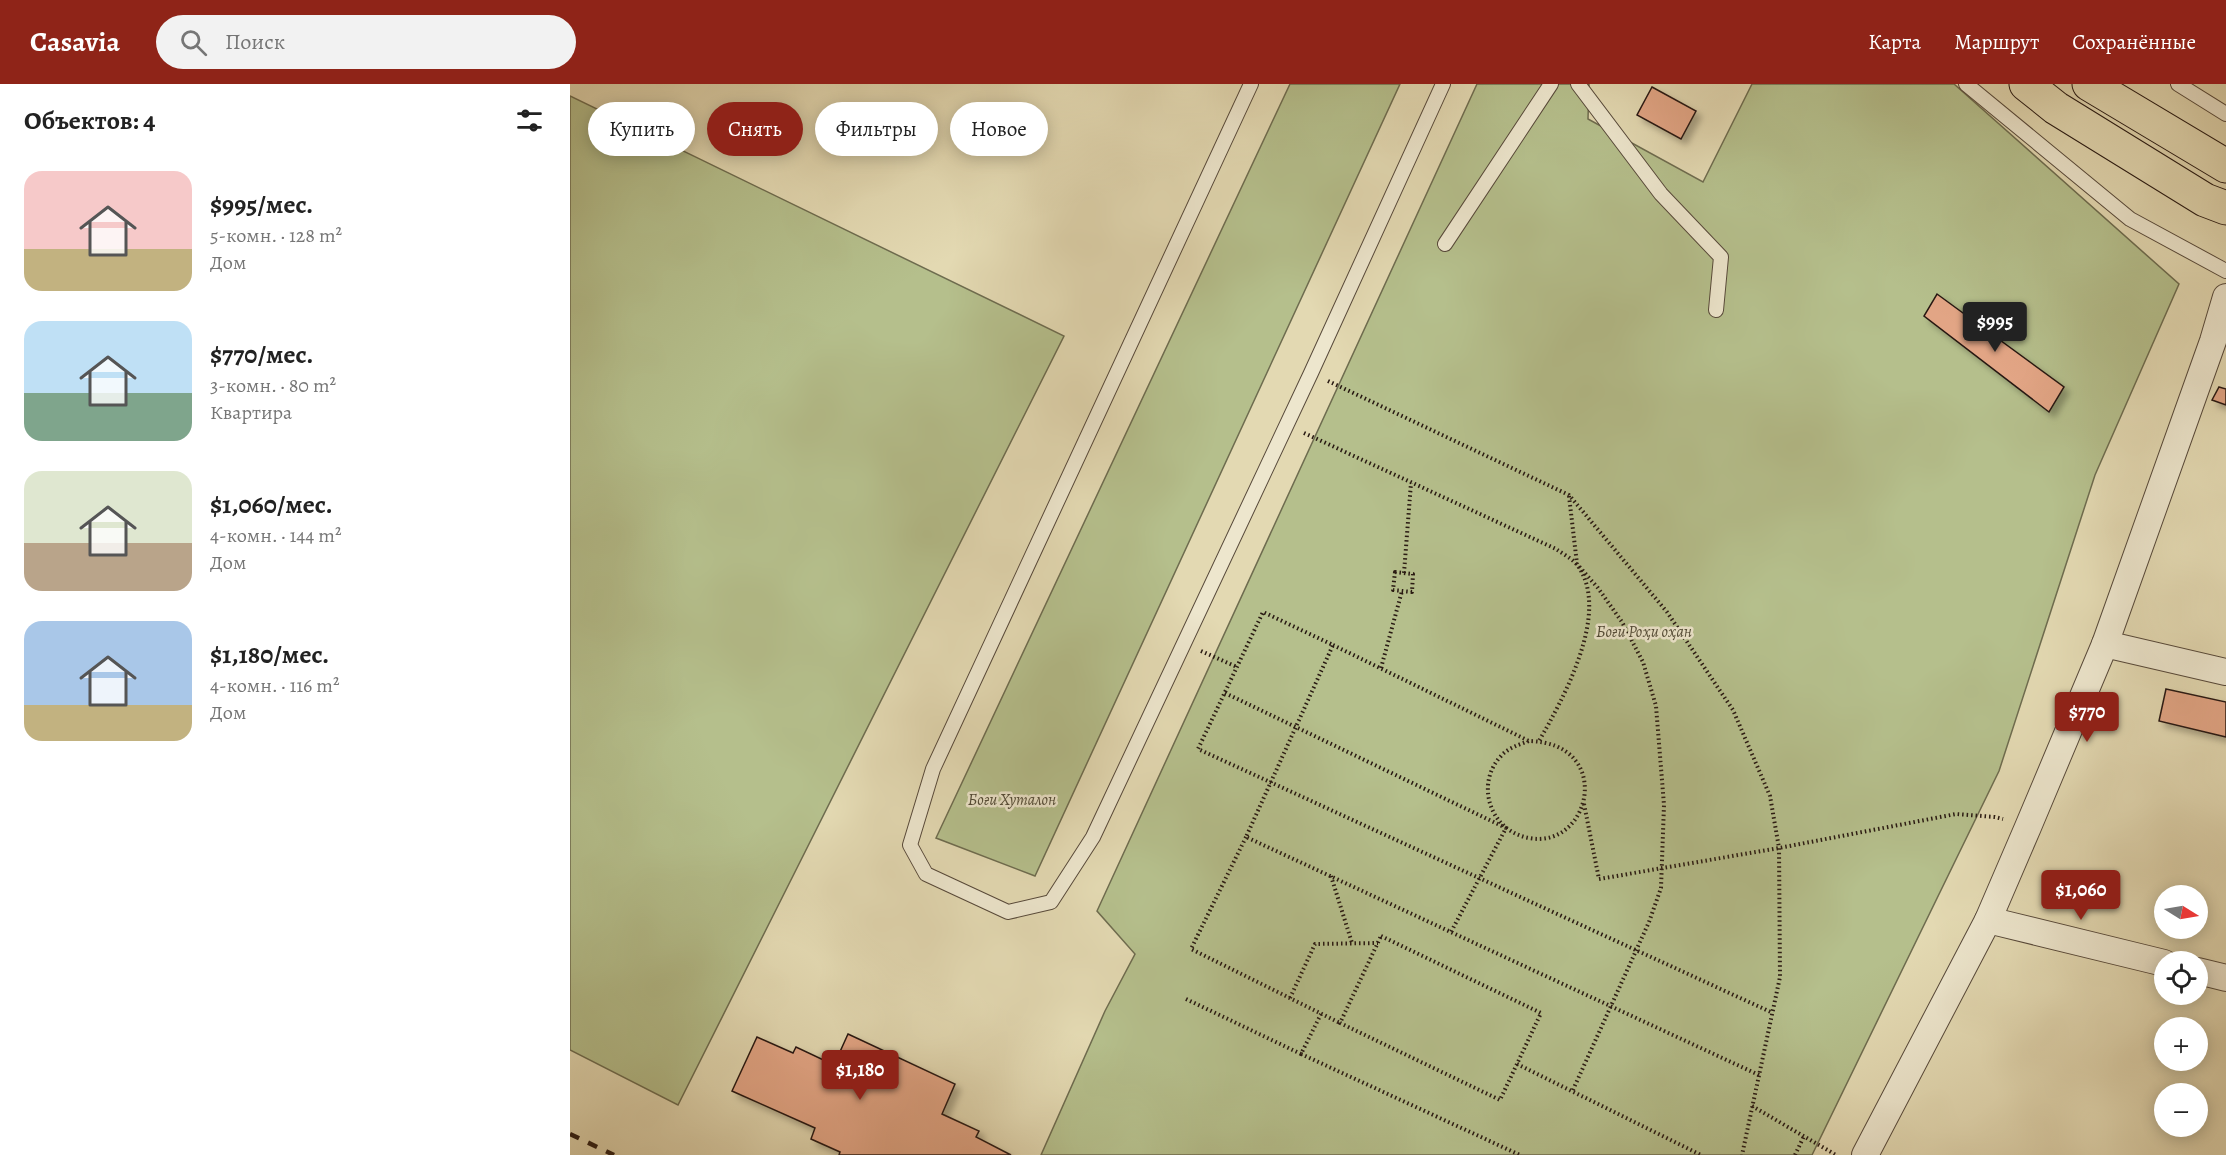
<!DOCTYPE html>
<html lang="ru">
<meta charset="utf-8">
<style>
:root{--surface:#fff;--page:#f2f2f2;--text:#222;--muted:#767676;--accent:#8f2418}
body{margin:0;font-family:Alegreya,serif;background:var(--page);color:var(--text);height:100vh;display:flex;flex-direction:column;font-size:22px;white-space:nowrap}
*{box-sizing:border-box;margin:0}
p{font-size:20px;color:var(--muted)}
.icon{flex:none;width:33px;height:33px;fill:none;stroke:currentColor;stroke-width:2;stroke-linecap:round;stroke-linejoin:round}
.map{position:relative;flex:1;overflow:hidden}
.sheet{display:flex;flex-direction:column;background:var(--surface);width:570px}
.sheet>*{flex:none}
.top-card{position:absolute;left:18px;top:18px;width:570px;height:54px;display:flex;gap:12px}
.needle{width:39px;rotate:101deg}
.fabs{position:absolute;left:1584px;top:801px;display:grid;gap:12px}
.fabs a{display:grid;place-items:center;width:54px;height:54px;border-radius:50%;background:var(--surface);box-shadow:0 3px 15px #0003;font-size:30px}
.price{position:absolute;translate:-50% -51px;padding:0 14px;border-radius:6px;background:var(--accent);color:#fff;font-size:20px;line-height:39px;filter:drop-shadow(0 2px 3px #0008)}
.price::after{content:'';position:absolute;left:50%;top:36px;width:18px;height:14px;margin-left:-9px;background:inherit;clip-path:polygon(0 0,100% 0,50% 100%)}
.price.active{background:#222;color:#fff}
ul{padding:0;list-style:none}
li{display:flex;align-items:center;gap:18px;height:150px;padding:0 24px}
li span{display:grid;place-items:center;flex:none;width:168px;height:120px;border-radius:18px;color:#555}
li>.icon{margin-inline-start:auto}
span .icon{width:72px;height:72px;fill:#fffc;stroke-width:1}
li b{font-size:26px}
h2{display:flex;justify-content:space-between;align-items:center;height:72px;padding:0 24px;font-size:26px}
.pill{padding:0 21px;border-radius:27px;background:var(--surface);box-shadow:0 3px 15px #0003;font-size:21px;line-height:54px}
.pill.active{background:var(--accent);color:#fff}
header{display:flex;align-items:center;gap:36px;box-sizing:border-box;height:84px;padding:0 30px;background:var(--accent);color:#fff}
header strong{font-size:28px}
nav{display:flex;gap:33px;margin-inline-start:auto;font-size:21px}
.search{width:420px;height:54px;background:var(--page);display:flex;align-items:center;gap:15px;box-sizing:border-box;padding:0 21px;border-radius:33px;color:var(--muted);font-size:22px}
main{display:flex;flex:1;min-height:0}
.map>svg:first-child{display:block}
.green{fill:#b5bf8c;stroke:#6e6c4f;stroke-width:1.5}
.building{fill:#e2a585;stroke:#281912;stroke-width:1.5;filter:url(#shadow)}
.lines{fill:none;stroke-linecap:round;stroke-linejoin:round}
.service-casing{stroke:#57493a;stroke-width:16}
.minor-casing{stroke:#57493a;stroke-width:28}
.primary-casing{stroke:#281912;stroke-width:35}
.path{stroke:#281912;stroke-width:4;stroke-dasharray:1.5 3;stroke-linecap:butt}
.service{stroke:#ede6cd;stroke-width:14}
.minor{stroke:#ede6cd;stroke-width:26}
.primary{stroke:#e3d9b2;stroke-width:33}
.rail{stroke:#281912;stroke-width:4.5;stroke-dasharray:10 10;stroke-linecap:butt}
.labels{text-anchor:middle;dominant-baseline:central;stroke-width:5;stroke-linejoin:round;paint-order:stroke}
.park-label{font-size:16px;font-style:italic;fill:#524b37;stroke:#ede6cd}
</style>
<header>
<strong>Casavia</strong>
<div class="search"><svg class="icon" aria-label="search" viewBox="0 0 24 24"><circle cx="10" cy="10" r="6"/><path d="M15 15l6 6"/></svg>Поиск</div>
<nav><a>Карта</a><a>Маршрут</a><a>Сохранённые</a></nav>
</header>
<main>
<section class="sheet">
<h2>Объектов: 4<svg class="icon" aria-label="filters" viewBox="0 0 24 24"><path d="M4 7h16M4 17h16"/><circle cx="9" cy="7" r="2"/><circle cx="15" cy="17" r="2"/></svg></h2>
<ul>
<li><span style="background:linear-gradient(#f6c9c9 65%,#c2b280 0)"><svg class="icon" aria-label="home" viewBox="0 0 24 24"><path d="M3 11l9-7 9 7M6 9v11h12V9"/></svg></span><div><b>$995/мес.</b><p>5-комн. · 128 m²</p><p>Дом</p></div></li>
<li><span style="background:linear-gradient(#bfe0f5 60%,#7fa58c 0)"><svg class="icon" aria-label="home" viewBox="0 0 24 24"><path d="M3 11l9-7 9 7M6 9v11h12V9"/></svg></span><div><b>$770/мес.</b><p>3-комн. · 80 m²</p><p>Квартира</p></div></li>
<li><span style="background:linear-gradient(#dfe7d0 60%,#b9a48a 0)"><svg class="icon" aria-label="home" viewBox="0 0 24 24"><path d="M3 11l9-7 9 7M6 9v11h12V9"/></svg></span><div><b>$1,060/мес.</b><p>4-комн. · 144 m²</p><p>Дом</p></div></li>
<li><span style="background:linear-gradient(#a9c7e8 70%,#c2b280 0)"><svg class="icon" aria-label="home" viewBox="0 0 24 24"><path d="M3 11l9-7 9 7M6 9v11h12V9"/></svg></span><div><b>$1,180/мес.</b><p>4-комн. · 116 m²</p><p>Дом</p></div></li>
</ul>
</section>
<div class="map">
<svg width="1656" height="1071" viewBox="0 0 1656 1071">
<defs>
<filter id="shadow"><feDropShadow dx="5.5" dy="5.5" stdDeviation="3" flood-color="#0004"/></filter>
</defs>
<rect width="100%" height="100%" fill="#e3d9b2"/>
<filter id="stains"><feTurbulence type="fractalNoise" baseFrequency=".00333" numOctaves="4"/><feColorMatrix values="0 0 0 0 .2 0 0 0 0 .09 0 0 0 0 .02 0 0 0 .5 -.17"/></filter>
<radialGradient id="worn" r=".72"><stop offset=".6" stop-color="#630" stop-opacity="0"/><stop offset="1" stop-color="#630" stop-opacity=".3"/></radialGradient>
<g class="green">
<path d="M 720,0 L 830,0 L 465,792 L 366,754 Z"/>
<path d="M 907,0 L 1019,0 L 1018,35 L 1133,98 L 1182,0 L 1384,0 L 1609,200 L 1525,391 L 1429,687 L 1242,1071 L 471,1071 L 535,927 L 565,870 L 527,827 Z"/>
<path d="M 0,12 L 494,252 L 108,1021 L 0,966 Z"/>
</g>
<g class="building">
<path d="M 1082,3 L 1126,27 L 1111,55 L 1067,31 Z"/>
<path d="M 1367,210 L 1494,303 L 1479,328 L 1354,232 Z"/>
<path d="M 1649,303 L 1656,305 L 1656,321 L 1642,316 Z"/>
<path d="M 1596,605 L 1656,618 L 1656,653 L 1589,637 Z"/>
<path d="M 278,950 L 385,1000 L 372,1030 L 409,1047 L 406,1053 L 441,1071 L 269,1071 L 270,1068 L 241,1055 L 245,1044 L 162,1007 L 187,953 L 223,969 L 226,963 L 264,981 Z"/>
</g>
<g class="lines">
<defs>
<g id="service">
<path d="M 681,0 L 363,685 L 340,761 L 356,790 L 438,828 L 481,818 L 523,753 L 741,289 L 873,0"/>
<path d="M 1008,0 L 1091,110 L 1151,173 L 1146,226"/>
<path d="M 1396,0 L 1560,135 L 1656,187"/>
<path d="M 1608,0 L 1656,30"/>
<path d="M 875,160 L 981,0"/>
</g>
<g id="minor">
<path d="M 1535,560 L 1656,588"/>
<path d="M 1418,836 L 1594,879"/>
<path d="M 1628,887 L 1656,894"/>
<path d="M 1295,1071 L 1418,836 L 1458,743 L 1535,560 L 1643,257 L 1656,213"/>
</g>
<g id="primary">
<path d="M 1456,0 L 1486,24 L 1635,116 L 1656,124"/>
<path d="M 1519,0 L 1656,82"/>
</g>
</defs>
<use href="#service" class="service-casing"/>
<use href="#minor" class="minor-casing"/>
<use href="#primary" class="primary-casing"/>
<g class="path">
<path d="M 758,297 L 999,411 L 1097,528 L 1163,626 L 1200,712 L 1209,764 L 1210,893 L 1172,1071"/>
<path d="M 734,349 L 986,465 C 993,470 1003,475 1008,482 C 1041,529 993,615 969,657"/>
<path d="M 999,412 L 1007,480 L 1028,504 L 1052,538 L 1073,578 L 1086,622 L 1094,721 L 1091,804 L 1079,838 L 1002,1008"/>
<path d="M 825,488 L 843,490 L 842,508 L 823,506 Z"/>
<path d="M 834,489 L 841,399"/>
<path d="M 763,561 L 959,657 C 1045,659 1021,766 959,754 C 948,752 939,747 931,739 C 914,720 913,691 931,672 C 938,664 948,661 959,657"/>
<path d="M 631,567 L 667,583"/>
<path d="M 811,584 L 832,507"/>
<path d="M 655,609 L 936,744 L 881,848"/>
<path d="M 1014,720 L 1029,795 L 1209,764 L 1386,730 L 1425,733 L 1433,735"/>
<path d="M 676,753 L 621,865 L 770,939"/>
<path d="M 761,792 L 782,859"/>
<path d="M 811,852 L 971,929 L 930,1016 L 770,939 Z"/>
<path d="M 720,914 L 745,860 L 808,859"/>
<path d="M 616,915 L 731,970 L 751,930"/>
<path d="M 731,970 L 950,1071"/>
<path d="M 947,980 L 1131,1071"/>
<path d="M 1189,991 L 676,753 L 763,561 L 693,528 L 628,665 C 820,753 1011,841 1203,929"/>
<path d="M 1182,1022 L 1266,1071"/>
<path d="M 1225,1071 L 1234,1052"/>
</g>
<use href="#service" class="service"/>
<use href="#minor" class="minor"/>
<use href="#primary" class="primary"/>
<path class="rail" d="M 0,1050 L 44,1071"/>
</g>
<g class="labels">
<g class="park-label">
<text x="1074" y="548">Боғи Роҳи оҳан</text>
<text x="442" y="716">Боғи Хуталон</text>
</g>
</g>
<rect width="100%" height="100%" filter="url(#stains)"/>
<rect width="100%" height="100%" fill="url(#worn)"/>
</svg>
<div class="fabs">
<a><svg class="needle" viewBox="-14 -14 28 28"><path d="M0-13l5 13h-10z" fill="#e53935"/><path d="M0 13l5-13h-10z" fill="#767676"/></svg></a>
<a><svg class="icon" aria-label="locate" viewBox="0 0 24 24"><circle cx="12" cy="12" r="6"/><path d="M12 2v4M12 18v4M2 12h4M18 12h4"/></svg></a>
<a>+</a>
<a>−</a>
</div>
<b class="price active" style="left:1425px;top:269px">$995</b>
<b class="price" style="left:1517px;top:659px">$770</b>
<b class="price" style="left:1511px;top:837px">$1,060</b>
<b class="price" style="left:290px;top:1017px">$1,180</b>
<div class="top-card">
<a class="pill">Купить</a>
<a class="pill active">Снять</a>
<a class="pill">Фильтры</a>
<a class="pill">Новое</a>
</div>
</div>
</main>
